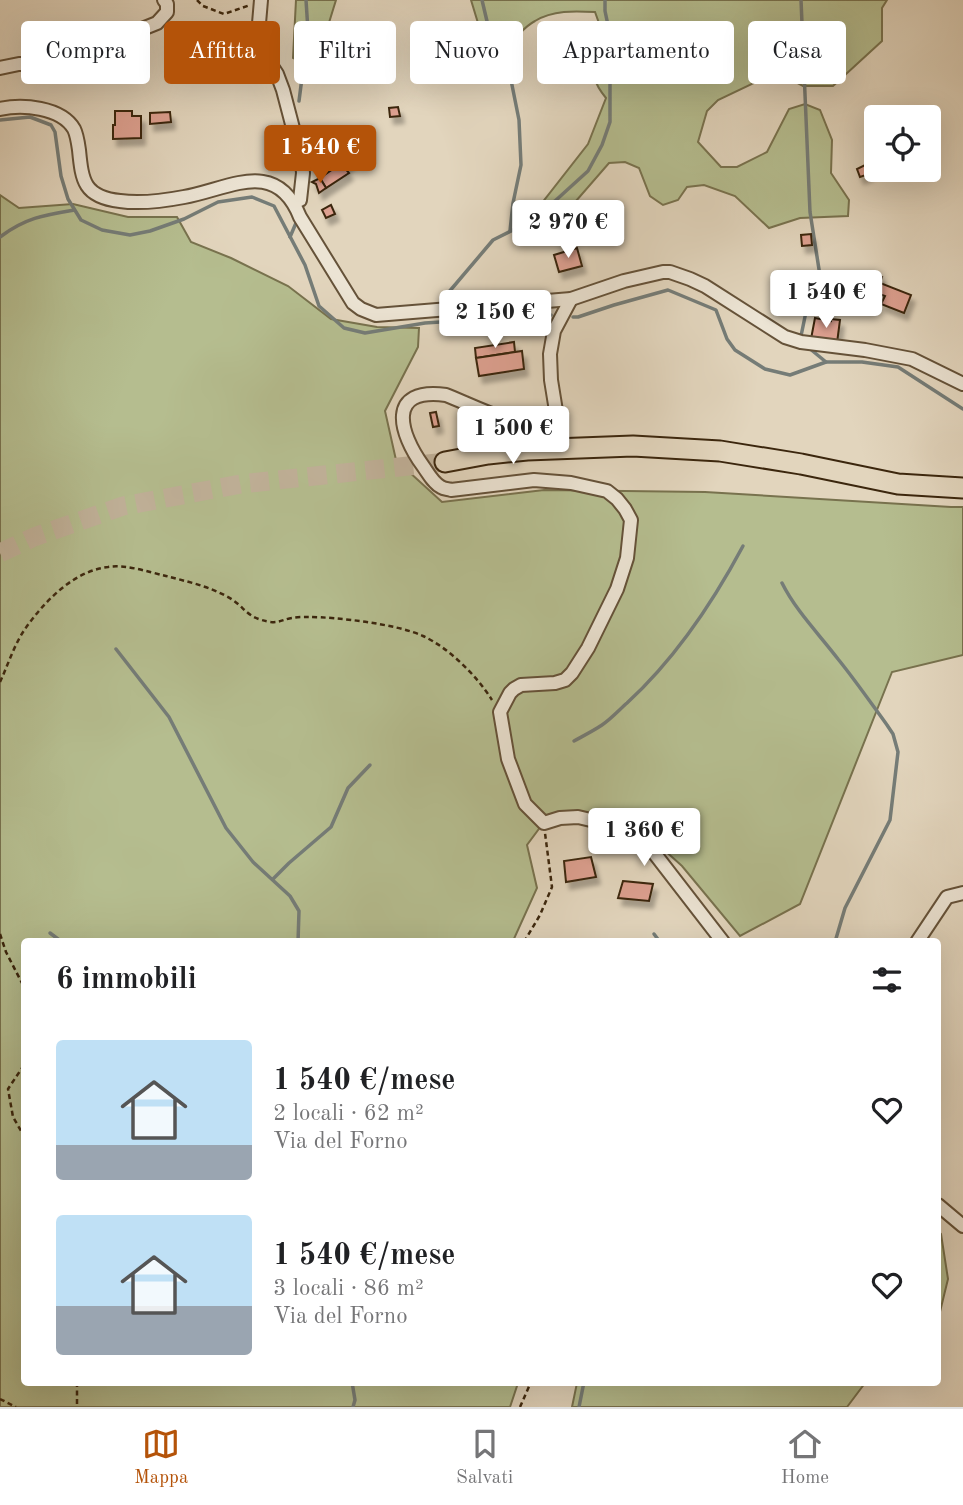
<!DOCTYPE html>
<html lang="it">
<meta charset="utf-8">
<style>
:root{--surface:#fff;--page:#f2f2f2;--text:#202124;--muted:#757577;--line:#e0e0e0;--accent:#b45309}
body{margin:0;font-family:"Old Standard TT",serif;background:var(--page);color:var(--text);height:100vh;display:flex;flex-direction:column;font-size:26px;white-space:nowrap}
*{box-sizing:border-box;margin:0}
p{font-size:23px;color:var(--muted)}
.icon{flex:none;width:38px;height:38px;fill:none;stroke:currentColor;stroke-width:2;stroke-linecap:round;stroke-linejoin:round}
.map{position:relative;flex:1;overflow:hidden}
.drawer{position:absolute;left:21px;top:938px;width:920px;height:448px;display:flex;flex-direction:column;background:var(--surface);border-radius:7px;box-shadow:0 7px 28px #0002}
.drawer>*{flex:none}
.guide{position:absolute;left:21px;top:21px;width:922px;height:63px;display:flex;gap:14px}
.controls{position:absolute;left:864px;top:105px;display:grid;gap:14px}
.controls a{display:grid;place-items:center;width:77px;height:77px;border-radius:7px;background:var(--surface);box-shadow:0 7px 28px #0002;font-size:35px}
.price{position:absolute;translate:-50% -60px;padding:0 16px;border-radius:7px;background:#fff;color:#222;font-size:23px;line-height:46px;filter:drop-shadow(0 2px 4px #0008)}
.price::after{content:'';position:absolute;left:50%;top:42px;width:21px;height:16px;margin-left:-10px;background:inherit;clip-path:polygon(0 0,100% 0,50% 100%)}
.price.current{background:var(--accent);color:#fff}
ul{padding:0;list-style:none}
li{display:flex;align-items:center;gap:21px;height:175px;padding:0 35px}
li span{display:grid;place-items:center;flex:none;width:196px;height:140px;border-radius:7px;color:#555}
li>.icon{margin-inline-start:auto}
span .icon{width:84px;height:84px;fill:#fffc;stroke-width:1}
li b{font-size:30px}
h2{display:flex;justify-content:space-between;align-items:center;height:84px;padding:0 35px;font-size:30px}
.chip{padding:0 24px;border-radius:7px;background:var(--surface);box-shadow:0 7px 28px #0002;font-size:24px;line-height:63px}
.chip.current{background:var(--accent);color:#fff}
.tabs{display:flex;justify-content:space-around;align-items:center;height:98px;border-top:2px solid var(--line);background:var(--surface);font-size:19px;color:var(--muted)}
.tabs a{display:grid;justify-items:center;gap:4px}
.tabs .current{color:var(--accent)}
.map>svg:first-child{display:block}
.green{fill:#b5bd8f;stroke:#78724e;stroke-width:2}
.lines{fill:none;stroke-linecap:round;stroke-linejoin:round}
.stream{stroke:#757c77;stroke-width:3.5}
.building{fill:#dda090;stroke:#3b260d;stroke-width:2;filter:url(#shadow)}
.highway-tunnel{stroke:#c1b29a;stroke-width:19;stroke-dasharray:19 10;stroke-linecap:butt}
.minor-casing{stroke:#655239;stroke-width:16}
.highway-casing{stroke:#3b260d;stroke-width:23}
.path{stroke:#3b260d;stroke-width:2.5;stroke-dasharray:5 3.5;stroke-linecap:butt}
.minor{stroke:#ece4d4;stroke-width:12}
.highway{stroke:#e2d5bd;stroke-width:19}
</style>
<div class="map">
<svg width="963" height="1407" viewBox="0 0 963 1407">
<defs>
<filter id="shadow"><feDropShadow dx="4" dy="7" stdDeviation="2" flood-color="#0004"/></filter>
</defs>
<rect width="100%" height="100%" fill="#e2d5bd"/>
<filter id="stains"><feTurbulence type="fractalNoise" baseFrequency=".00286" numOctaves="4"/><feColorMatrix values="0 0 0 0 .2 0 0 0 0 .09 0 0 0 0 .02 0 0 0 .5 -.17"/></filter>
<radialGradient id="worn" r=".72"><stop offset=".6" stop-color="#630" stop-opacity="0"/><stop offset="1" stop-color="#630" stop-opacity=".3"/></radialGradient>
<g class="green">
<path d="M 296,0 L 336,0 L 319,55 L 307,65 L 293,58 Z"/>
<path d="M 471,0 L 887,0 L 882,8 L 882,41 L 833,86 L 803,86 L 777,72 L 718,100 L 707,111 L 698,142 L 721,167 L 737,167 L 767,152 L 789,109 L 805,104 L 820,110 L 832,140 L 831,173 L 849,200 L 848,216 L 800,218 L 769,228 L 735,196 L 704,185 L 687,187 L 678,200 L 663,205 L 650,196 L 639,168 L 625,162 L 609,163 L 556,224 L 540,218 L 542,203 L 588,144 L 606,98 C 593,82 592,76 599,56 L 593,41 L 600,26 L 595,12 C 574,11 553,10 535,21 C 515,32 520,44 493,45 L 481,33 Z"/>
<path d="M 0,195 L 19,208 L 73,204 L 128,217 L 177,217 L 191,242 L 231,258 L 288,286 L 331,319 L 377,327 L 419,328 L 418,347 L 385,411 L 396,460 L 442,502 L 544,490 L 705,492 L 951,507 L 963,507 L 963,655 L 892,672 L 800,904 L 740,936 L 682,866 L 641,829 L 598,813 L 550,814 L 527,845 L 537,888 L 513,941 L 24,942 L 24,1382 L 518,1383 L 510,1407 L 0,1407 Z"/>
<path d="M 938,1231 L 941,1234 L 948,1279 L 938,1320 Z"/>
<path d="M 577,1383 L 577,1382 L 865,1383 L 847,1407 L 572,1407 Z"/>
</g>
<g class="lines">
<g class="stream">
<path d="M 482,0 L 490,34 L 511,80 L 519,120 L 521,165 L 513,203 L 510,231"/>
<path d="M 801,0 L 810,212 L 821,282 L 807,307 L 801,336"/>
<path d="M 299,101 L 308,31 L 306,0"/>
<path d="M 0,120 L 30,117 L 51,125 L 55,132 L 61,176 L 68,199 L 81,220 L 102,230 L 130,235 L 150,231 L 184,219 L 218,202 L 252,197 L 274,206 L 305,265 L 319,306 L 344,328 L 365,333 L 425,323 L 551,315"/>
<path d="M 0,237 C 25,218 44,215 74,210"/>
<path d="M 290,237 L 296,223"/>
<path d="M 443,299 L 493,240 L 525,224 L 555,201 L 588,171 L 602,145 L 610,122 L 610,81 L 612,44 L 605,11 L 605,0"/>
<path d="M 573,317 L 578,317 L 614,305 L 668,290 L 716,310 L 727,339 L 735,350 L 765,369 L 790,375 L 826,362 L 862,362 L 898,367 L 963,409"/>
<path d="M 809,348 L 826,362"/>
<path d="M 782,583 C 796,611 819,634 838,659 C 855,680 871,703 887,725 L 893,734 L 898,752 L 890,820 L 845,908 L 835,942"/>
<path d="M 116,649 L 169,717 L 226,828 L 253,862 L 290,896 L 299,911 L 298,942"/>
<path d="M 574,741 C 583,736 593,731 602,725 C 611,719 619,710 627,703 C 675,659 712,604 743,546"/>
<path d="M 273,879 L 289,863 L 331,827 L 348,788 L 370,765"/>
<path d="M 50,933 L 62,942"/>
<path d="M 654,934 L 660,942"/>
<path d="M 352,1382 L 355,1400 L 353,1407"/>
<path d="M 579,1407 L 584,1382"/>
</g>
</g>
<g class="building">
<path d="M 398,107 L 400,116 L 390,117 L 389,108 Z"/>
<path d="M 115,111 L 132,111 L 132,116 L 141,116 L 141,138 L 113,139 L 113,125 L 115,125 Z"/>
<path d="M 170,112 L 171,122 L 150,124 L 150,113 Z"/>
<path d="M 344,151 L 351,162 L 344,167 L 349,173 L 326,188 L 320,178 L 333,169 L 328,162 Z"/>
<path d="M 865,165 L 869,174 L 860,177 L 857,169 Z"/>
<path d="M 320,178 L 326,188 L 319,193 L 316,184 L 312,182 Z"/>
<path d="M 331,205 L 335,214 L 326,218 L 322,210 Z"/>
<path d="M 811,234 L 812,245 L 802,246 L 801,235 Z"/>
<path d="M 577,248 L 582,266 L 559,272 L 554,255 Z"/>
<path d="M 872,273 L 882,277 L 880,283 L 911,295 L 904,313 L 881,304 L 885,296 L 866,289 Z"/>
<path d="M 815,318 L 831,321 L 831,319 L 840,320 L 837,343 L 811,339 Z"/>
<path d="M 514,342 L 515,352 L 476,358 L 475,348 Z"/>
<path d="M 522,351 L 524,369 L 479,376 L 476,358 Z"/>
<path d="M 436,412 L 439,426 L 433,427 L 430,413 Z"/>
<path d="M 591,857 L 596,877 L 566,882 L 564,861 Z"/>
<path d="M 623,881 L 653,884 L 649,901 L 618,898 Z"/>
</g>
<g class="lines">
<path class="highway-tunnel" d="M 0,553 L 34,537 L 123,506 L 241,484 L 445,462"/>
<defs>
<g id="minor">
<path d="M 261,0 L 258,35 L 264,54 L 277,74 L 283,90 L 294,132 L 297,154 L 302,161 L 303,173 L 300,200 L 294,203"/>
<path d="M 0,68 L 19,64 L 64,64 L 77,61 L 105,44 L 157,23 L 167,12 L 167,4 L 164,0"/>
<path d="M 0,109 C 22,104 61,107 74,129 C 77,135 78,143 79,150 C 82,181 84,197 120,201 C 141,204 163,201 184,197 C 229,189 276,157 300,217 L 353,303 L 361,309 L 376,315 L 571,299 L 624,281 L 663,272 L 670,272 L 690,279 L 705,286 L 785,337 L 801,342 L 865,350 L 912,359 L 963,384"/>
<path d="M 571,299 L 554,331 L 550,354 L 551,380 L 557,417 L 554,425 C 529,435 472,405 446,395 C 386,387 399,433 423,466 C 428,473 433,483 441,487 C 444,489 448,489 451,490 L 534,480 L 571,483 L 607,491 L 617,499 L 625,509 L 631,520 L 627,558 L 617,589 L 588,648 L 572,673 L 565,680 L 555,683 L 521,685 L 514,689 L 510,693 L 500,712 L 508,759 L 525,804 L 544,823 L 560,818 L 578,817 L 595,821 L 635,836 L 655,854 L 723,942"/>
<path d="M 917,942 L 947,897 L 963,893"/>
<path d="M 938,1205 L 963,1226"/>
</g>
<path id="highway" d="M 445,462 L 488,454 L 527,450 L 633,446 L 720,451 L 801,464 L 898,484 L 963,488"/>
</defs>
<use href="#minor" class="minor-casing"/>
<use href="#highway" class="highway-casing"/>
<g class="path">
<path d="M 197,0 L 203,6 L 224,14 L 250,5"/>
<path d="M 0,682 C 8,665 14,645 25,629 C 44,602 73,571 108,567 C 125,564 149,572 166,576 C 185,581 208,586 226,596 C 246,606 244,618 271,622 C 279,623 284,619 292,618 C 297,617 303,617 308,617 C 337,617 397,624 423,636 C 449,648 477,676 492,700"/>
<path d="M 0,934 L 6,952 L 24,987"/>
<path d="M 524,942 L 540,915 L 552,887 L 545,833"/>
<path d="M 24,1065 L 8,1089 L 13,1117 L 24,1136"/>
<path d="M 24,1234 L 24,1246"/>
<path d="M 77,1382 L 77,1407"/>
<path d="M 0,1399 L 16,1407"/>
<path d="M 520,1407 L 531,1382"/>
</g>
<use href="#minor" class="minor"/>
<use href="#highway" class="highway"/>
</g>
<rect width="100%" height="100%" filter="url(#stains)"/>
<rect width="100%" height="100%" fill="url(#worn)"/>
</svg>
<div class="controls">
<a><svg class="icon" aria-label="locate" viewBox="0 0 24 24"><circle cx="12" cy="12" r="6"/><path d="M12 2v4M12 18v4M2 12h4M18 12h4"/></svg></a>
</div>
<b class="price current" style="left:320px;top:185px">1 540 €</b>
<b class="price" style="left:568px;top:260px">2 970 €</b>
<b class="price" style="left:826px;top:330px">1 540 €</b>
<b class="price" style="left:495px;top:350px">2 150 €</b>
<b class="price" style="left:513px;top:466px">1 500 €</b>
<b class="price" style="left:644px;top:868px">1 360 €</b>
<div class="guide">
<a class="chip">Compra</a>
<a class="chip current">Affitta</a>
<a class="chip">Filtri</a>
<a class="chip">Nuovo</a>
<a class="chip">Appartamento</a>
<a class="chip">Casa</a>
</div>
<section class="drawer">
<h2>6 immobili<svg class="icon" aria-label="filters" viewBox="0 0 24 24"><path d="M4 7h16M4 17h16"/><circle cx="9" cy="7" r="2"/><circle cx="15" cy="17" r="2"/></svg></h2>
<ul>
<li><span style="background:linear-gradient(#bfe0f5 75%,#9aa5b1 0)"><svg class="icon" aria-label="home" viewBox="0 0 24 24"><path d="M3 11l9-7 9 7M6 9v11h12V9"/></svg></span><div><b>1 540 €/mese</b><p>2 locali · 62 m²</p><p>Via del Forno</p></div><svg class="icon" aria-label="heart" viewBox="0 0 24 24"><path d="M12 20l-8-8c-3-5 5-10 8-4 3-6 11-1 8 4z"/></svg></li>
<li><span style="background:linear-gradient(#bfe0f5 65%,#9aa5b1 0)"><svg class="icon" aria-label="home" viewBox="0 0 24 24"><path d="M3 11l9-7 9 7M6 9v11h12V9"/></svg></span><div><b>1 540 €/mese</b><p>3 locali · 86 m²</p><p>Via del Forno</p></div><svg class="icon" aria-label="heart" viewBox="0 0 24 24"><path d="M12 20l-8-8c-3-5 5-10 8-4 3-6 11-1 8 4z"/></svg></li>
</ul>
</section>
</div>
<nav class="tabs">
<a class="current"><svg class="icon" aria-label="map" viewBox="0 0 24 24"><path d="M3 6l6-2 6 2 6-2v14l-6 2-6-2-6 2zM9 4v14M15 6v14"/></svg>Mappa</a>
<a><svg class="icon" aria-label="saved" viewBox="0 0 24 24"><path d="M7 4h10v16l-5-4-5 4z"/></svg>Salvati</a>
<a><svg class="icon" aria-label="home" viewBox="0 0 24 24"><path d="M3 11l9-7 9 7M6 9v11h12V9"/></svg>Home</a>
</nav>
